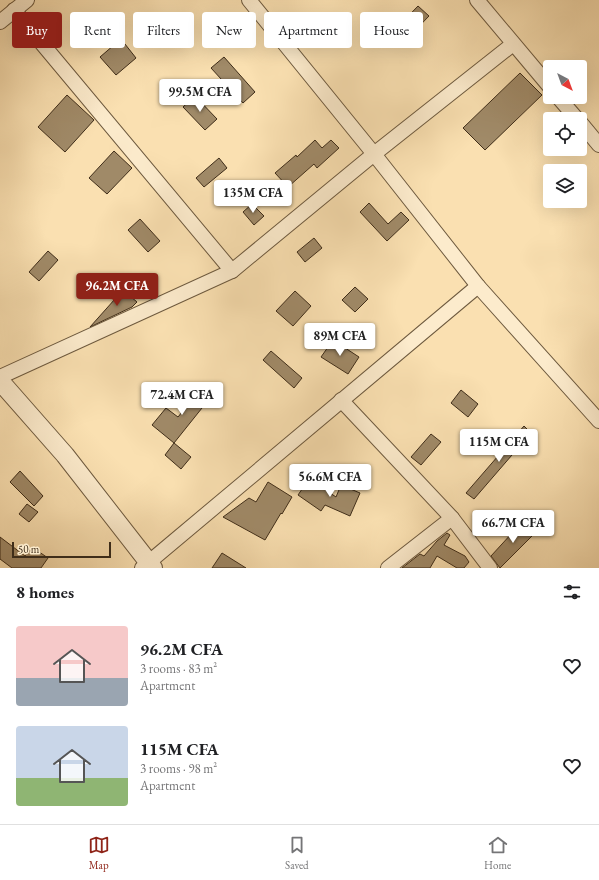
<!DOCTYPE html>
<meta charset="utf-8">
<style>
:root{--surface:#fff;--page:#f6f6f6;--text:#202124;--muted:#757577;--line:#e0e0e0;--accent:#8f2418}
body{margin:0;font-family:"EB Garamond",serif;background:var(--page);color:var(--text);height:100vh;display:flex;flex-direction:column;font-size:15px;white-space:nowrap}
*{box-sizing:border-box;margin:0}
p{font-size:13px;color:var(--muted)}
.icon{flex:none;width:22px;height:22px;fill:none;stroke:currentColor;stroke-width:2;stroke-linecap:round;stroke-linejoin:round}
.map{position:relative;height:568px;overflow:hidden}
.side{display:flex;flex-direction:column;background:var(--surface);flex:1}
.side>*{flex:none}
.top-card{position:absolute;left:12px;top:12px;width:575px;height:36px;display:flex;gap:8px}
.needle{width:26px;rotate:139deg}
.buttons{position:absolute;left:543px;top:60px;display:grid;gap:8px}
.buttons a{display:grid;place-items:center;width:44px;height:44px;border-radius:4px;background:var(--surface);box-shadow:0 4px 16px #0002;font-size:20px}
.scale{position:absolute;left:12px;bottom:10px;width:99px;box-sizing:border-box;padding-left:4px;border:2px solid #3f2d19;border-top:0;font-size:11px;line-height:14px;white-space:nowrap;color:#3f2d19;-webkit-text-stroke:3px #fcebcc;paint-order:stroke}
.price{position:absolute;translate:-50% -34px;padding:0 9px;border-radius:4px;background:#fff;color:#222;font-size:13px;line-height:26px;filter:drop-shadow(0 1px 2px #0008)}
.price::after{content:'';position:absolute;left:50%;top:24px;width:12px;height:9px;margin-left:-6px;background:inherit;clip-path:polygon(0 0,100% 0,50% 100%)}
.price.active{background:var(--accent);color:#fff}
ul{padding:0;list-style:none}
li{display:flex;align-items:center;gap:12px;height:100px;padding:0 16px}
li span{display:grid;place-items:center;flex:none;width:112px;height:80px;border-radius:4px;color:#555}
li>.icon{margin-inline-start:auto}
span .icon{width:48px;height:48px;fill:#fffc;stroke-width:1}
li b{font-size:17px}
h2{display:flex;justify-content:space-between;align-items:center;height:48px;padding:0 16px;font-size:17px}
.pill{padding:0 14px;border-radius:4px;background:var(--surface);box-shadow:0 4px 16px #0002;font-size:14px;line-height:36px}
.pill.active{background:var(--accent);color:#fff}
.menu{display:flex;justify-content:space-around;align-items:center;height:56px;border-top:1px solid var(--line);background:var(--surface);font-size:11px;color:var(--muted)}
.menu a{display:grid;justify-items:center;gap:2px}
.menu .active{color:var(--accent)}
.map>svg:first-child{display:block}
.building{fill:#a08a68;stroke:#3f2d19}
.lines{fill:none;stroke-linecap:round;stroke-linejoin:round}
.minor-casing{stroke:#6e5a3f;stroke-width:16}
.tertiary-casing{stroke:#6e5a3f;stroke-width:20}
.minor{stroke:#fcebcc;stroke-width:14}
.tertiary{stroke:#fcebcc;stroke-width:18}
</style>
<div class="map">
<svg width="599" height="568" viewBox="0 0 599 568">
<rect width="100%" height="100%" fill="#fae0b1"/>
<filter id="stains"><feTurbulence type="fractalNoise" baseFrequency=".005" numOctaves="4"/><feColorMatrix values="0 0 0 0 .2 0 0 0 0 .09 0 0 0 0 .02 0 0 0 .5 -.17"/></filter>
<radialGradient id="worn" r=".72"><stop offset=".6" stop-color="#630" stop-opacity="0"/><stop offset="1" stop-color="#630" stop-opacity=".3"/></radialGradient>
<g class="building">
<path d="M 418,6 L 429,16 L 403,43 L 392,33 Z"/>
<path d="M 121,39 L 136,58 L 116,75 L 100,57 Z"/>
<path d="M 224,57 L 255,92 L 243,103 L 211,68 Z"/>
<path d="M 520,73 L 542,95 L 485,150 L 463,128 Z"/>
<path d="M 67,95 L 94,120 L 65,152 L 38,127 Z"/>
<path d="M 195,96 L 217,119 L 205,130 L 183,107 Z"/>
<path d="M 315,140 L 322,148 L 331,140 L 339,148 L 317,168 L 314,164 L 288,187 L 275,173 L 296,155 L 297,157 Z"/>
<path d="M 114,151 L 132,168 L 107,194 L 89,178 Z"/>
<path d="M 219,158 L 227,168 L 204,187 L 196,178 Z"/>
<path d="M 369,203 L 388,224 L 401,212 L 409,220 L 387,241 L 360,212 Z"/>
<path d="M 252,204 L 264,216 L 254,225 L 243,212 Z"/>
<path d="M 140,219 L 160,241 L 148,252 L 128,230 Z"/>
<path d="M 314,238 L 322,248 L 305,262 L 297,252 Z"/>
<path d="M 48,251 L 58,260 L 39,281 L 29,272 Z"/>
<path d="M 355,287 L 368,299 L 355,312 L 342,300 Z"/>
<path d="M 123,290 L 137,302 L 132,307 L 90,327 Z"/>
<path d="M 295,291 L 311,306 L 293,326 L 276,311 Z"/>
<path d="M 333,340 L 359,357 L 348,374 L 321,357 Z"/>
<path d="M 271,351 L 302,378 L 294,388 L 263,360 Z"/>
<path d="M 204,385 L 214,393 L 174,443 L 152,425 L 166,408 L 178,417 Z"/>
<path d="M 461,390 L 478,404 L 468,417 L 451,403 Z"/>
<path d="M 524,426 L 531,433 L 474,499 L 466,493 Z"/>
<path d="M 431,434 L 441,442 L 421,465 L 411,457 Z"/>
<path d="M 174,443 L 191,457 L 181,469 L 165,455 Z"/>
<path d="M 20,471 L 43,496 L 34,506 L 10,482 Z"/>
<path d="M 309,479 L 336,497 L 341,485 L 360,493 L 350,516 L 325,505 L 321,511 L 298,495 Z"/>
<path d="M 268,482 L 292,497 L 282,514 L 281,513 L 265,540 L 223,517 L 249,498 L 256,502 Z"/>
<path d="M 27,504 L 38,512 L 29,522 L 19,514 Z"/>
<path d="M 524,520 L 535,533 L 500,568 L 491,556 Z"/>
<path d="M 447,533 L 450,535 L 444,545 L 465,556 L 469,562 L 464,568 L 457,568 L 437,556 L 430,568 L 402,568 L 420,554 L 424,556 L 437,541 Z"/>
<path d="M 0,537 L 25,556 L 32,547 L 48,558 L 41,568 L 12,568 L 0,559 Z"/>
<path d="M 222,553 L 246,568 L 212,568 Z"/>
</g>
<g class="lines">
<defs>
<g id="minor">
<path d="M 249,0 L 374,154 L 478,286 L 599,421"/>
<path d="M 477,0 L 550,87"/>
<path d="M 14,10 L 232,271"/>
<path d="M 0,22 L 27,0"/>
<path d="M 558,97 L 577,119"/>
<path d="M 580,122 L 599,145"/>
<path d="M 0,377 L 232,271 L 374,154 L 513,44"/>
<path d="M 341,400 L 452,518 L 490,568"/>
<path d="M 142,568 L 478,286"/>
<path d="M 388,568 L 452,518"/>
</g>
<path id="tertiary" d="M 0,381 L 65,455 L 153,568"/>
</defs>
<use href="#minor" class="minor-casing"/>
<use href="#tertiary" class="tertiary-casing"/>
<use href="#minor" class="minor"/>
<use href="#tertiary" class="tertiary"/>
</g>
<rect width="100%" height="100%" filter="url(#stains)"/>
<rect width="100%" height="100%" fill="url(#worn)"/>
</svg>
<div class="buttons">
<a><svg class="needle" viewBox="-14 -14 28 28"><path d="M0-13l5 13h-10z" fill="#e53935"/><path d="M0 13l5-13h-10z" fill="#757577"/></svg></a>
<a><svg class="icon" aria-label="locate" viewBox="0 0 24 24"><circle cx="12" cy="12" r="6"/><path d="M12 2v4M12 18v4M2 12h4M18 12h4"/></svg></a>
<a><svg class="icon" aria-label="layers" viewBox="0 0 24 24"><path d="M12 4l9 5-9 5-9-5zM3 14l9 5 9-5"/></svg></a>
</div>
<div class="scale">50 m</div>
<b class="price" style="left:200px;top:113px">99.5M CFA</b>
<b class="price" style="left:253px;top:214px">135M CFA</b>
<b class="price active" style="left:117px;top:307px">96.2M CFA</b>
<b class="price" style="left:340px;top:357px">89M CFA</b>
<b class="price" style="left:182px;top:416px">72.4M CFA</b>
<b class="price" style="left:499px;top:463px">115M CFA</b>
<b class="price" style="left:330px;top:498px">56.6M CFA</b>
<b class="price" style="left:513px;top:544px">66.7M CFA</b>
<div class="top-card">
<a class="pill active">Buy</a>
<a class="pill">Rent</a>
<a class="pill">Filters</a>
<a class="pill">New</a>
<a class="pill">Apartment</a>
<a class="pill">House</a>
</div>
</div>
<section class="side">
<h2>8 homes<svg class="icon" aria-label="filters" viewBox="0 0 24 24"><path d="M4 7h16M4 17h16"/><circle cx="9" cy="7" r="2"/><circle cx="15" cy="17" r="2"/></svg></h2>
<ul>
<li><span style="background:linear-gradient(#f6c9c9 65%,#9aa5b1 0)"><svg class="icon" aria-label="home" viewBox="0 0 24 24"><path d="M3 11l9-7 9 7M6 9v11h12V9"/></svg></span><div><b>96.2M CFA</b><p>3 rooms · 83 m²</p><p>Apartment</p></div><svg class="icon" aria-label="heart" viewBox="0 0 24 24"><path d="M12 20l-8-8c-3-5 5-10 8-4 3-6 11-1 8 4z"/></svg></li>
<li><span style="background:linear-gradient(#c9d6e8 65%,#8fb573 0)"><svg class="icon" aria-label="home" viewBox="0 0 24 24"><path d="M3 11l9-7 9 7M6 9v11h12V9"/></svg></span><div><b>115M CFA</b><p>3 rooms · 98 m²</p><p>Apartment</p></div><svg class="icon" aria-label="heart" viewBox="0 0 24 24"><path d="M12 20l-8-8c-3-5 5-10 8-4 3-6 11-1 8 4z"/></svg></li>
</ul>
</section>
<nav class="menu">
<a class="active"><svg class="icon" aria-label="map" viewBox="0 0 24 24"><path d="M3 6l6-2 6 2 6-2v14l-6 2-6-2-6 2zM9 4v14M15 6v14"/></svg>Map</a>
<a><svg class="icon" aria-label="saved" viewBox="0 0 24 24"><path d="M7 4h10v16l-5-4-5 4z"/></svg>Saved</a>
<a><svg class="icon" aria-label="home" viewBox="0 0 24 24"><path d="M3 11l9-7 9 7M6 9v11h12V9"/></svg>Home</a>
</nav>
